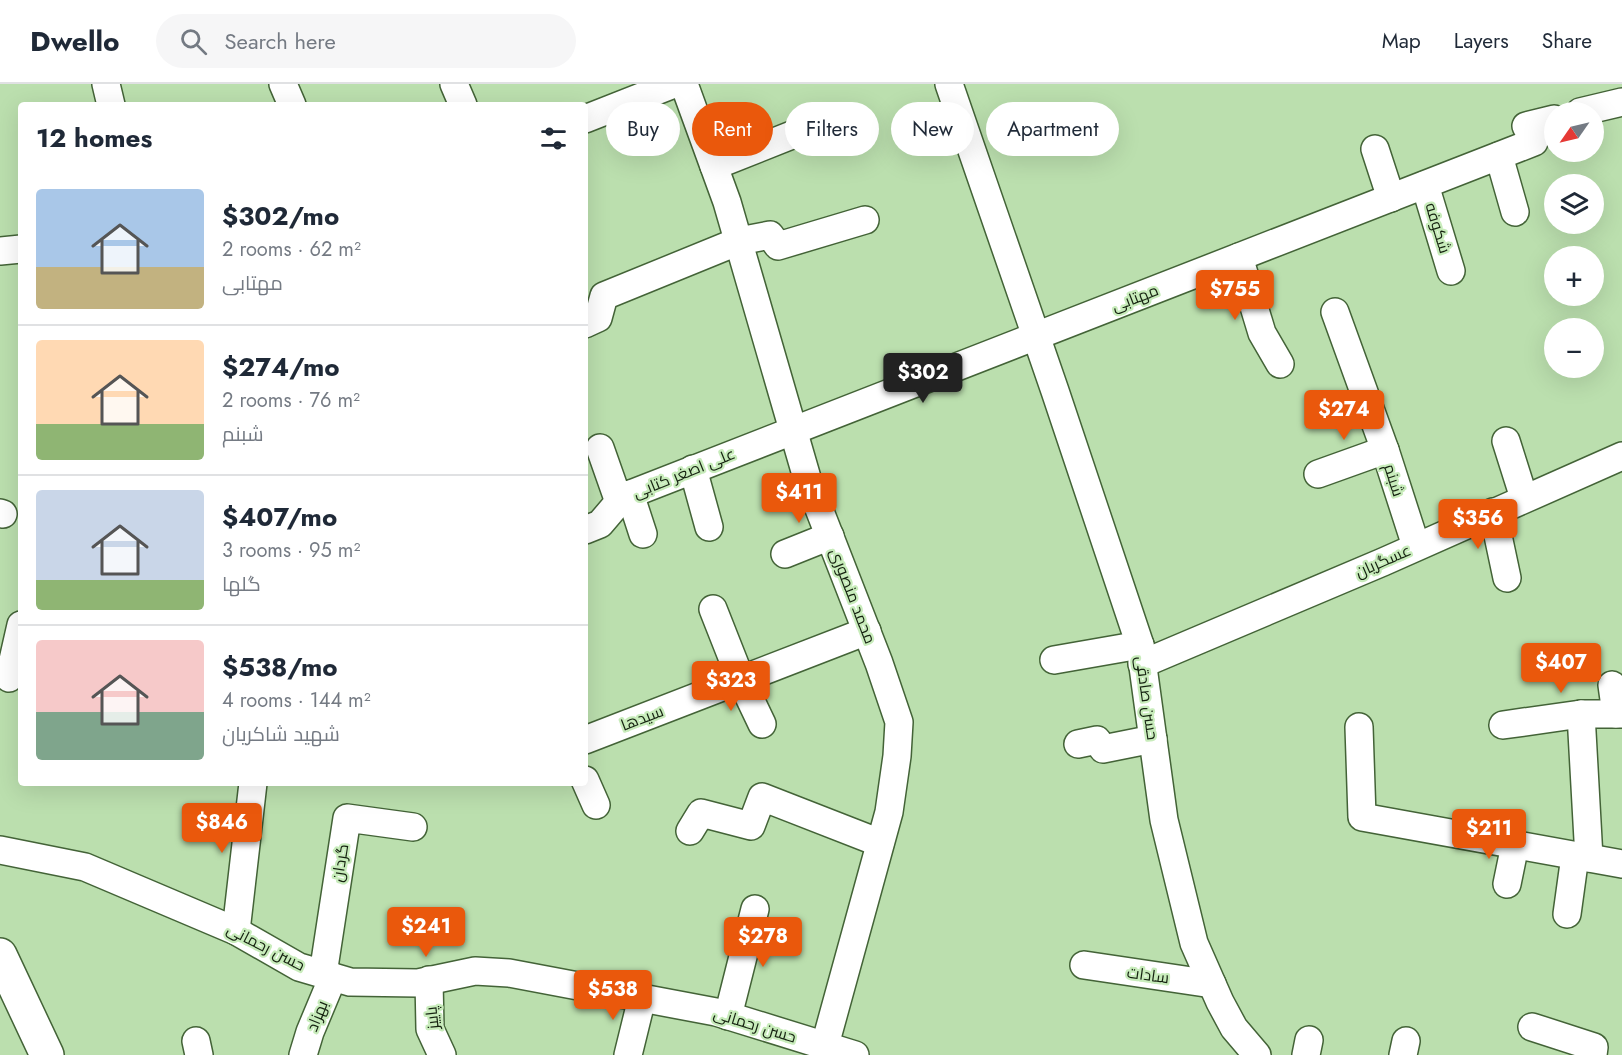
<!DOCTYPE html>
<meta charset="utf-8">
<style>
:root{--surface:#fff;--page:#f6f6f7;--text:#1f2937;--muted:#747a83;--line:#e0e1e3;--accent:#ea580c}
body{margin:0;font-family:Jost,Cairo,sans-serif;background:var(--page);color:var(--text);height:100vh;display:flex;flex-direction:column;font-size:22px;white-space:nowrap}
*{box-sizing:border-box;margin:0}
p{font-size:20px;color:var(--muted)}
.icon{flex:none;width:33px;height:33px;fill:none;stroke:currentColor;stroke-width:2;stroke-linecap:round;stroke-linejoin:round}
.map{position:relative;flex:1;overflow:hidden}
.details{position:absolute;left:18px;top:18px;width:570px;height:684px;display:flex;flex-direction:column;background:var(--surface);border-radius:6px;box-shadow:0 6px 24px #0002}
.details>*{flex:none}
.guide{position:absolute;left:606px;top:18px;width:570px;height:54px;display:flex;gap:12px}
.needle{width:39px;rotate:236deg}
.fabs{position:absolute;left:1544px;top:18px;display:grid;gap:12px}
.fabs a{display:grid;place-items:center;width:60px;height:60px;border-radius:50%;background:var(--surface);box-shadow:0 6px 24px #0002;font-size:30px}
.price{position:absolute;translate:-50% -51px;padding:0 14px;border-radius:6px;background:var(--accent);color:#fff;font-size:20px;line-height:39px;filter:drop-shadow(0 2px 3px #0008)}
.price::after{content:'';position:absolute;left:50%;top:36px;width:18px;height:14px;margin-left:-9px;background:inherit;clip-path:polygon(0 0,100% 0,50% 100%)}
.price.selected{background:#222;color:#fff}
ul{padding:0;list-style:none}
li{display:flex;align-items:center;gap:18px;height:150px;padding:0 18px}
li+li{border-top:2px solid var(--line)}
li span{display:grid;place-items:center;flex:none;width:168px;height:120px;border-radius:6px;color:#555}
li>.icon{margin-inline-start:auto}
span .icon{width:72px;height:72px;fill:#fffc;stroke-width:1}
li b{font-size:26px}
h2{display:flex;justify-content:space-between;align-items:center;height:72px;padding:0 18px;font-size:26px}
.tag{padding:0 21px;border-radius:27px;background:var(--surface);box-shadow:0 6px 24px #0002;font-size:21px;line-height:54px}
.tag.selected{background:var(--accent);color:#fff}
header{display:flex;align-items:center;gap:36px;box-sizing:border-box;height:84px;padding:0 30px;background:var(--surface);border-bottom:2px solid var(--line)}
header strong{font-size:28px}
nav{display:flex;gap:33px;margin-inline-start:auto;font-size:21px}
.search{width:420px;height:54px;background:var(--page);display:flex;align-items:center;gap:15px;box-sizing:border-box;padding:0 21px;border-radius:33px;color:var(--muted);font-size:22px}
.map>svg:first-child{display:block}
.lines{fill:none;stroke-linecap:round;stroke-linejoin:round}
.minor-casing{stroke:#436337;stroke-width:30}
.secondary-casing{stroke:#436337;stroke-width:36}
.minor{stroke:#fff;stroke-width:27}
.secondary{stroke:#fff;stroke-width:33}
.labels{text-anchor:middle;dominant-baseline:central;stroke-width:4.5;stroke-linejoin:round;paint-order:stroke}
.street-label{font-size:16px;fill:#152210;stroke:#c8ecbb}
</style>
<header>
<strong>Dwello</strong>
<div class="search"><svg class="icon" aria-label="search" viewBox="0 0 24 24"><circle cx="10" cy="10" r="6"/><path d="M15 15l6 6"/></svg>Search here</div>
<nav><a>Map</a><a>Layers</a><a>Share</a></nav>
</header>
<div class="map">
<svg width="1622" height="971" viewBox="0 0 1622 971">
<rect width="100%" height="100%" fill="#bbdfae"/>
<g class="lines">
<defs>
<g id="minor">
<path d="M 106,0 L 111,21"/>
<path d="M 283,0 L 292,21"/>
<path d="M 454,0 L 463,21"/>
<path d="M 684,0 L 727,118 L 807,394 L 879,579 L 899,638 L 897,672 L 889,728 L 825,961"/>
<path d="M 949,0 L 1055,307 L 1140,561 L 1164,736 L 1194,859 L 1220,918 L 1234,944 L 1257,971"/>
<path d="M 1580,28 L 1622,18"/>
<path d="M 585,35 L 674,0"/>
<path d="M 1375,65 L 1391,114"/>
<path d="M 1499,72 L 1515,128"/>
<path d="M 714,82 L 812,43"/>
<path d="M 1425,101 L 1451,187"/>
<path d="M 0,167 L 21,165"/>
<path d="M 1239,173 L 1262,249 L 1280,280"/>
<path d="M 1335,228 L 1385,366 L 1416,462"/>
<path d="M 585,240 L 598,234 L 604,212 L 739,157 L 770,151 L 778,162 L 865,136"/>
<path d="M 1506,357 L 1524,414"/>
<path d="M 600,364 L 619,418"/>
<path d="M 693,385 L 709,443"/>
<path d="M 1318,390 L 1385,366"/>
<path d="M 630,410 L 643,450"/>
<path d="M 1493,428 L 1507,494"/>
<path d="M 0,429 L 3,430"/>
<path d="M 585,446 L 600,440 L 623,413 L 1534,58 L 1526,42 L 1554,35"/>
<path d="M 785,470 L 830,452"/>
<path d="M 713,525 L 741,596 L 762,640"/>
<path d="M 1054,576 L 1140,561"/>
<path d="M 1142,580 L 1383,478 L 1622,372"/>
<path d="M 9,594 L 21,541"/>
<path d="M 1612,601 L 1616,630"/>
<path d="M 1581,630 L 1589,774"/>
<path d="M 1503,641 L 1581,630 L 1622,630"/>
<path d="M 1359,643 L 1362,733 L 1622,780"/>
<path d="M 585,656 L 867,547"/>
<path d="M 1078,660 L 1097,656 L 1103,665 L 1153,655"/>
<path d="M 585,696 L 596,721"/>
<path d="M 690,747 L 701,729 L 751,742 L 762,713 L 880,759"/>
<path d="M 0,766 L 85,783 L 236,847 L 299,883 L 350,898 L 418,899 L 475,887 L 509,889 L 716,928 L 855,971"/>
<path d="M 1507,800 L 1515,761"/>
<path d="M 1567,830 L 1575,772"/>
<path d="M 236,847 L 253,699"/>
<path d="M 1084,881 L 1212,900"/>
<path d="M 323,890 L 347,734 L 413,743"/>
<path d="M 429,896 L 430,945 L 442,971"/>
<path d="M 728,932 L 755,825"/>
<path d="M 1532,943 L 1594,963 L 1593,971"/>
<path d="M 196,957 L 199,971"/>
<path d="M 303,971 L 310,948 L 333,893"/>
<path d="M 628,971 L 642,914"/>
<path d="M 1306,971 L 1309,956"/>
<path d="M 1403,971 L 1406,957"/>
</g>
<path id="secondary" d="M 0,871 L 47,971"/>
</defs>
<use href="#minor" class="minor-casing"/>
<use href="#secondary" class="secondary-casing"/>
<use href="#minor" class="minor"/>
<use href="#secondary" class="secondary"/>
</g>
<g class="labels">
<g class="street-label">
<text transform="translate(1438 144) rotate(73)">شکوفه</text>
<text transform="translate(1135 214) rotate(-21)">مهتابی</text>
<text transform="translate(684 389) rotate(-22)">علی اصغر کتابی</text>
<text transform="translate(1394 396) rotate(72)">شبنم</text>
<text transform="translate(1383 477) rotate(-24)">عسگریان</text>
<text transform="translate(853 512) rotate(69)">محمد منصوری</text>
<text transform="translate(1147 614) rotate(82)">حسن صادقی</text>
<text transform="translate(642 634) rotate(-21)">سیدها</text>
<text transform="translate(340 779) rotate(-81)">گردان</text>
<text transform="translate(266 863) rotate(27)">حسن رحمانی</text>
<text transform="translate(1148 891) rotate(8)">سادات</text>
<text transform="translate(317 932) rotate(-68)">بهزاد</text>
<text transform="translate(432 934) rotate(-96)">پاییز</text>
<text transform="translate(755 941) rotate(17)">حسن رحمانی</text>
</g>
</g>
</svg>
<div class="fabs">
<a><svg class="needle" viewBox="-14 -14 28 28"><path d="M0-13l5 13h-10z" fill="#e53935"/><path d="M0 13l5-13h-10z" fill="#747a83"/></svg></a>
<a><svg class="icon" aria-label="layers" viewBox="0 0 24 24"><path d="M12 4l9 5-9 5-9-5zM3 14l9 5 9-5"/></svg></a>
<a>+</a>
<a>−</a>
</div>
<b class="price" style="left:1235px;top:237px">$755</b>
<b class="price selected" style="left:923px;top:320px">$302</b>
<b class="price" style="left:1344px;top:357px">$274</b>
<b class="price" style="left:799px;top:440px">$411</b>
<b class="price" style="left:1478px;top:466px">$356</b>
<b class="price" style="left:1561px;top:610px">$407</b>
<b class="price" style="left:731px;top:628px">$323</b>
<b class="price" style="left:222px;top:770px">$846</b>
<b class="price" style="left:1489px;top:776px">$211</b>
<b class="price" style="left:426px;top:874px">$241</b>
<b class="price" style="left:763px;top:884px">$278</b>
<b class="price" style="left:613px;top:937px">$538</b>
<div class="guide">
<a class="tag">Buy</a>
<a class="tag selected">Rent</a>
<a class="tag">Filters</a>
<a class="tag">New</a>
<a class="tag">Apartment</a>
</div>
<section class="details">
<h2>12 homes<svg class="icon" aria-label="filters" viewBox="0 0 24 24"><path d="M4 7h16M4 17h16"/><circle cx="9" cy="7" r="2"/><circle cx="15" cy="17" r="2"/></svg></h2>
<ul>
<li><span style="background:linear-gradient(#a9c7e8 65%,#c2b280 0)"><svg class="icon" aria-label="home" viewBox="0 0 24 24"><path d="M3 11l9-7 9 7M6 9v11h12V9"/></svg></span><div><b>$302/mo</b><p>2 rooms · 62 m²</p><p>مهتابی</p></div></li>
<li><span style="background:linear-gradient(#ffd9b3 70%,#8fb573 0)"><svg class="icon" aria-label="home" viewBox="0 0 24 24"><path d="M3 11l9-7 9 7M6 9v11h12V9"/></svg></span><div><b>$274/mo</b><p>2 rooms · 76 m²</p><p>شبنم</p></div></li>
<li><span style="background:linear-gradient(#c9d6e8 75%,#8fb573 0)"><svg class="icon" aria-label="home" viewBox="0 0 24 24"><path d="M3 11l9-7 9 7M6 9v11h12V9"/></svg></span><div><b>$407/mo</b><p>3 rooms · 95 m²</p><p>گلها</p></div></li>
<li><span style="background:linear-gradient(#f6c9c9 60%,#7fa58c 0)"><svg class="icon" aria-label="home" viewBox="0 0 24 24"><path d="M3 11l9-7 9 7M6 9v11h12V9"/></svg></span><div><b>$538/mo</b><p>4 rooms · 144 m²</p><p>شهید شاکریان</p></div></li>
</ul>
</section>
</div>
